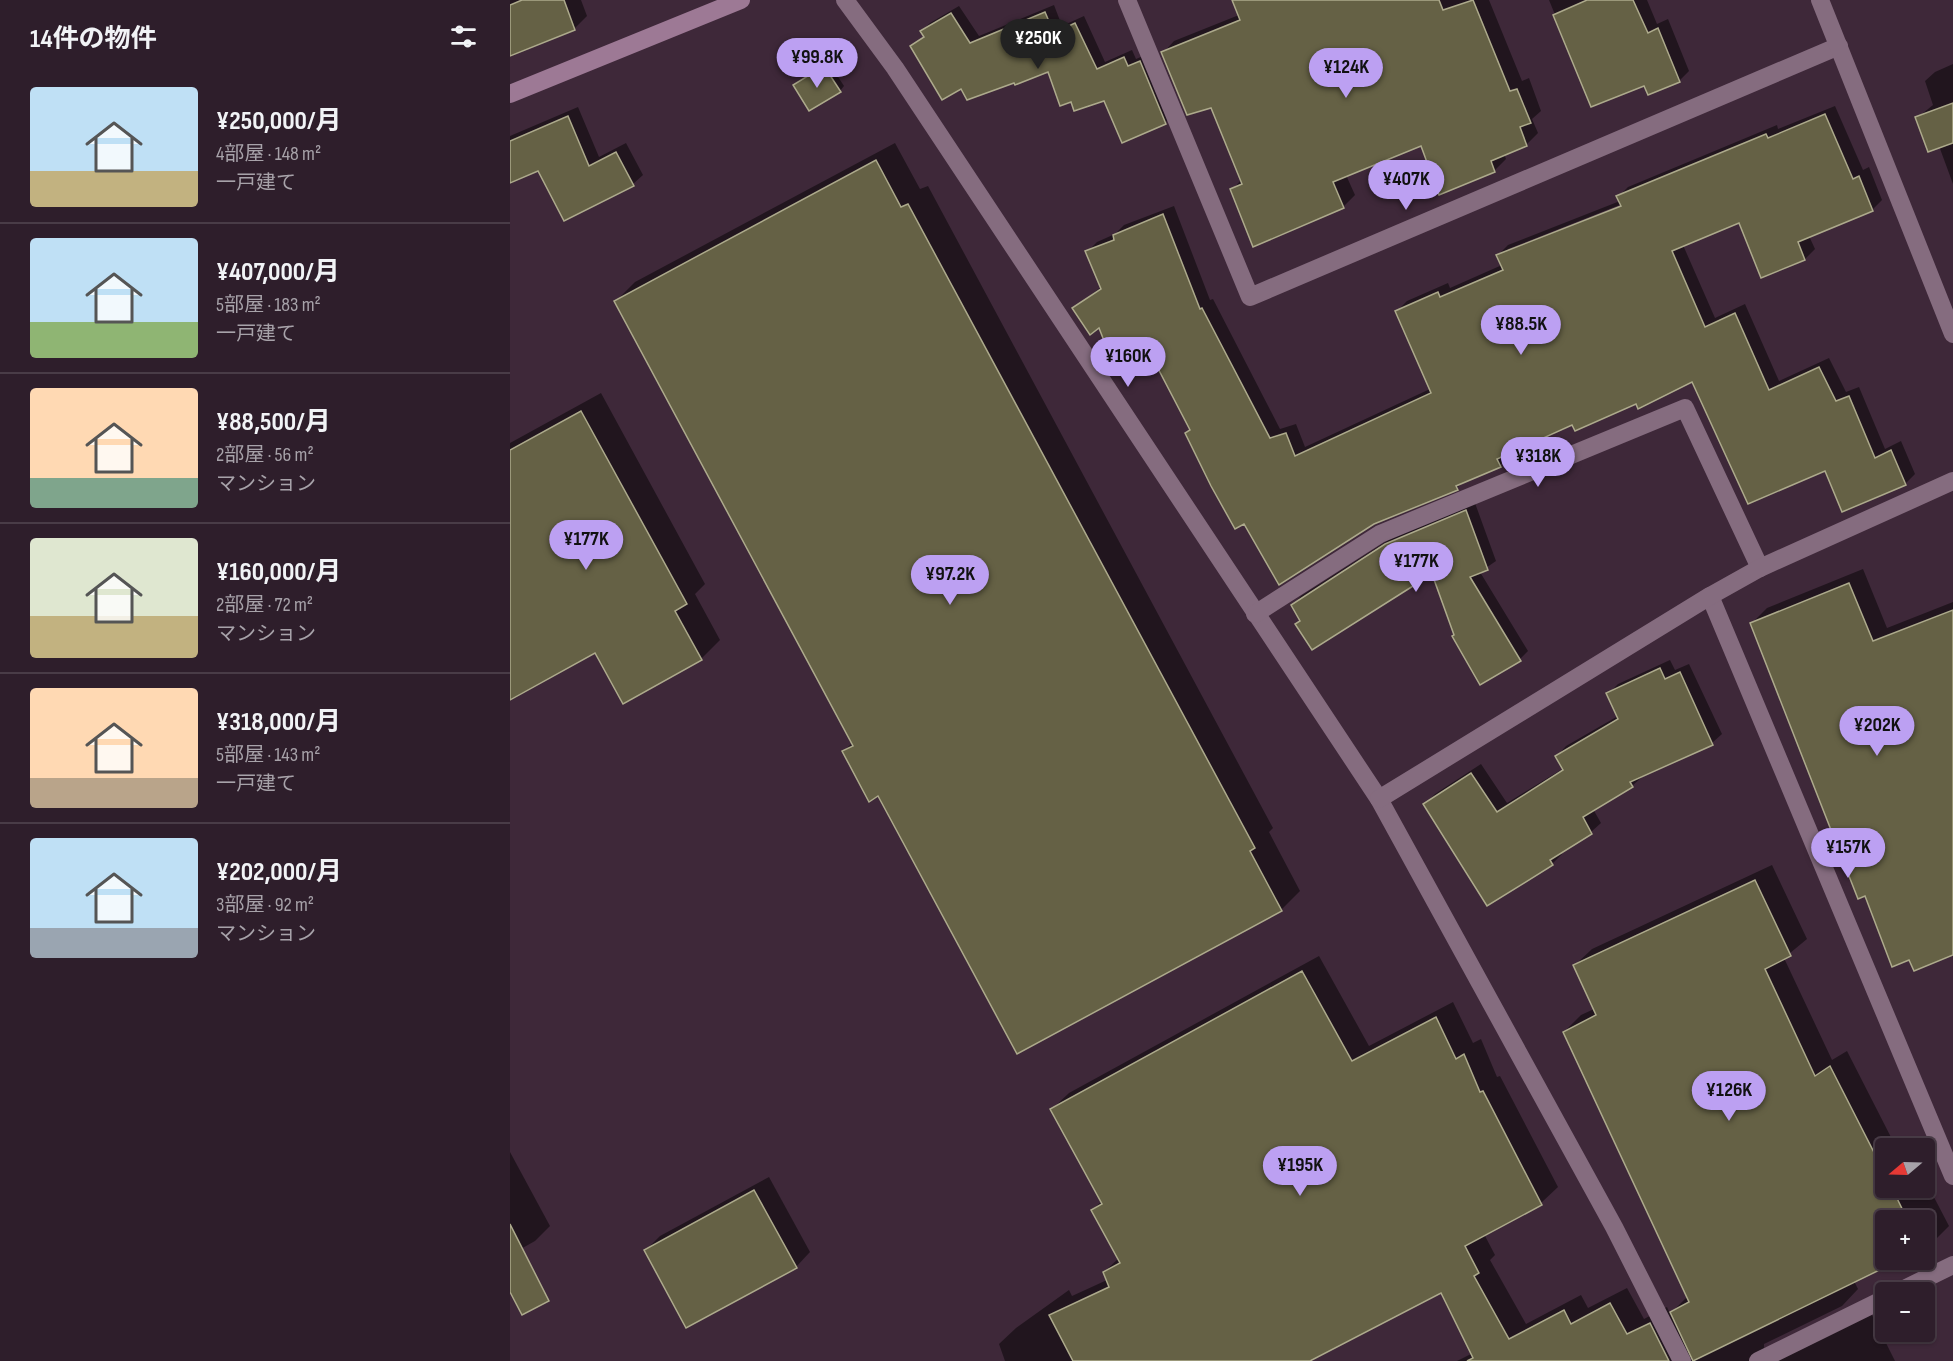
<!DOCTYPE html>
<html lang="ja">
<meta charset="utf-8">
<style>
:root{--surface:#2e1e2b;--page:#362733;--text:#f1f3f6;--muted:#a7a2a9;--line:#493c47;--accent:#bca0f2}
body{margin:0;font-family:"Sofia Sans Condensed","Noto Sans JP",sans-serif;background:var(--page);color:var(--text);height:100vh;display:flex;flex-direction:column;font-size:22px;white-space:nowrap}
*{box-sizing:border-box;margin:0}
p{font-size:20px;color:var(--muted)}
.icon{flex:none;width:33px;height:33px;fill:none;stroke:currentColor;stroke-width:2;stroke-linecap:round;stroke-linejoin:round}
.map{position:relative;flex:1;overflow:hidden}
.drawer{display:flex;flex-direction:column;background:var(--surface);width:510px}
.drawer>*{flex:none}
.needle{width:39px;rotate:251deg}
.fabs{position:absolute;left:1365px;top:1138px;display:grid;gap:12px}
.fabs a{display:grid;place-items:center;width:60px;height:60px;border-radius:6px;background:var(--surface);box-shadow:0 2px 4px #0004,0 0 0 2px var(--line);font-size:30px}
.price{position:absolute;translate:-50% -51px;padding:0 14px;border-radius:21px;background:var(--accent);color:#111;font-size:20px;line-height:39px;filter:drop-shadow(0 2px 3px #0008)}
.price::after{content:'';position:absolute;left:50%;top:36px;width:18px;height:14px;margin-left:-9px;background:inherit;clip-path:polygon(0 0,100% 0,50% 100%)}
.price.selected{background:#222;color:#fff}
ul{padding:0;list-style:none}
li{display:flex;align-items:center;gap:18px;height:150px;padding:0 30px}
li+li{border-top:2px solid var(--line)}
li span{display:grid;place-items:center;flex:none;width:168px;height:120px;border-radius:6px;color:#555}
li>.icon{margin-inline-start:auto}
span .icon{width:72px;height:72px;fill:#fffc;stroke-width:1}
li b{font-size:26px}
h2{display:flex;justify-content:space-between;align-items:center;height:72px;padding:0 30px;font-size:26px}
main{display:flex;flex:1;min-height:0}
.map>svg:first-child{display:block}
.shadow{fill:#0007;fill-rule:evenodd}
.building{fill:#656145;stroke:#adaa8c;stroke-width:1.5}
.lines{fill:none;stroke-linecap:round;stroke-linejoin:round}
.street{stroke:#856c7f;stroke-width:18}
.secondary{stroke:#9d7995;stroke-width:18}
</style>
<main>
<section class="drawer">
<h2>14件の物件<svg class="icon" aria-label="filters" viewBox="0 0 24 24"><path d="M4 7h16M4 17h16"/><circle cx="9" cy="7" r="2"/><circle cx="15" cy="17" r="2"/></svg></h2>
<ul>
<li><span style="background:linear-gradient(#bfe0f5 70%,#c2b280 0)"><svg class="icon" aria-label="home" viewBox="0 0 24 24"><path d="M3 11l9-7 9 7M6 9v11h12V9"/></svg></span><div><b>¥250,000/月</b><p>4部屋 · 148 m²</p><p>一戸建て</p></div></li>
<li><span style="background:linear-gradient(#bfe0f5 70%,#8fb573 0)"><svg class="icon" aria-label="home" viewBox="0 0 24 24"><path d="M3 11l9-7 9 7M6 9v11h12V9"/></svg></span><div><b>¥407,000/月</b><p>5部屋 · 183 m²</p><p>一戸建て</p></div></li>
<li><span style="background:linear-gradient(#ffd9b3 75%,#7fa58c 0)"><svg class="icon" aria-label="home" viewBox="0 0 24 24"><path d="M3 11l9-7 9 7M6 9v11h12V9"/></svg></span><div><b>¥88,500/月</b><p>2部屋 · 56 m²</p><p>マンション</p></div></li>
<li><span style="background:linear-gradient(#dfe7d0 65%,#c2b280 0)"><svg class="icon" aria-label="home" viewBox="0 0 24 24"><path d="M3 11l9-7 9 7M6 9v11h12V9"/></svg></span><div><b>¥160,000/月</b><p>2部屋 · 72 m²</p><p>マンション</p></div></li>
<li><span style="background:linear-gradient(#ffd9b3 75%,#b9a48a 0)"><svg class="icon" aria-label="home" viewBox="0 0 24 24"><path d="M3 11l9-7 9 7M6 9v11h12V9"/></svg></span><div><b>¥318,000/月</b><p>5部屋 · 143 m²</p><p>一戸建て</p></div></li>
<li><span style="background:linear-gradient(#bfe0f5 75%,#9aa5b1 0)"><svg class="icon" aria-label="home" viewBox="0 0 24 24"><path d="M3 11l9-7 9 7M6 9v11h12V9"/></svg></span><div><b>¥202,000/月</b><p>3部屋 · 92 m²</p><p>マンション</p></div></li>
</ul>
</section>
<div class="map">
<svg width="1443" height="1361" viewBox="0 0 1443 1361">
<rect width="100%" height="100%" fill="#3e2839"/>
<g class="shadow">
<path d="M 0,0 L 71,0 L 77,16 L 64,29 L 0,54 Z"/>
<path d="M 735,0 L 979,0 L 1012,81 L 1019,78 L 1031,111 L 1022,119 L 1028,133 L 1016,145 L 994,154 L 996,159 L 984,171 L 912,144 L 836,175 L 845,195 L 833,207 L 722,190 L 732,179 L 701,106 L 653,53 L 664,41 L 729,15 Z"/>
<path d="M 1039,0 L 1137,0 L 1147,24 L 1158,19 L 1179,71 L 1169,81 L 1135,84 L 1082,105 Z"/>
<path d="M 544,5 L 552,26 L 574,16 L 595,62 L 622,50 L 626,59 L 638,54 L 663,115 L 655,123 L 595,99 L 562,101 L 539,70 L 505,81 L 452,87 L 402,46 L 415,35 L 412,31 L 420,23 L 449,6 L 469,36 Z"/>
<path d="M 319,63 L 334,86 L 330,91 L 285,85 Z"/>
<path d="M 1443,64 L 1443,184 L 1429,146 L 1407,118 L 1423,105 L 1415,81 L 1425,72 Z"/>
<path d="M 1325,106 L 1353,170 L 1359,167 L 1372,200 L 1362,210 L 1299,236 L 1305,249 L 1295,259 L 1252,276 L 1230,221 L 1173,245 L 1205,318 L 1235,304 L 1269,381 L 1319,358 L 1336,392 L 1349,387 L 1375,449 L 1391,441 L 1405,474 L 1395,484 L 1315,469 L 1183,380 L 1063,423 L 999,452 L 1000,455 L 990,465 L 955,480 L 947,488 L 863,523 L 681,429 L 644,357 L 563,309 L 591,287 L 577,252 L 587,242 L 605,234 L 614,225 L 664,206 L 700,300 L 703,299 L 770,429 L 786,424 L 795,447 L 920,389 L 887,311 L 897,301 L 938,283 L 940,288 L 992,265 L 988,255 L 998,245 L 1110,201 L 1108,197 L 1118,187 L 1267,125 L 1268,129 ZM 1117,202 L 1118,204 L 998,252 L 998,249 Z"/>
<path d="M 68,107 L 89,157 L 116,143 L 133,175 L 123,184 L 28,169 L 0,181 L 0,136 Z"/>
<path d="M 385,143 L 410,189 L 418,186 L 763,828 L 759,832 L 790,891 L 771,910 L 369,794 L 334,751 L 343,742 L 106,301 L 125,282 Z"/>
<path d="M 91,393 L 195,584 L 185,594 L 210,640 L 191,659 L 85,651 L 0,698 L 0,443 Z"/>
<path d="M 965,503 L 986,561 L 970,572 L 1018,651 L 1010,659 L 946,635 L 923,571 L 791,620 L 783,605 L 791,596 L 885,536 Z"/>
<path d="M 1353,569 L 1377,628 L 1443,602 L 1443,952 L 1400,958 L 1356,894 L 1242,623 L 1257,608 Z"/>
<path d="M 1160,660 L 1165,670 L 1179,664 L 1212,734 L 1202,743 L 1132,777 L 1122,786 L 1083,809 L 1091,823 L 1081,832 L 1050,852 L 1052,854 L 1042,864 L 915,804 L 925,794 L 971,764 L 997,803 L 1054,768 L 1047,756 L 1056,746 L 1108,716 L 1098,694 L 1108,684 Z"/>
<path d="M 1262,865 L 1297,939 L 1274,958 L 1322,1060 L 1337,1051 L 1387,1149 L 1376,1149 L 1376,1188 L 1414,1188 L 1414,1178 L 1439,1226 L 1423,1242 L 1414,1246 L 1414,1221 L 1376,1221 L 1376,1260 L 1386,1260 L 1344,1281 L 1348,1289 L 1332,1306 L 1254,1344 L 1254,1348 L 1360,1311 L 1385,1361 L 947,1361 L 963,1353 L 932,1291 L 798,1361 L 495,1361 L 489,1344 L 506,1328 L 559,1290 L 562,1296 L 597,1280 L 594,1272 L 609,1258 L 582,1210 L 592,1201 L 542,1109 L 559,1093 L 809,956 L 859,1046 L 943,1002 L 963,1043 L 971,1039 L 987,1077 L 990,1076 L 1048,1187 L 1031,1203 L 974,1234 L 985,1255 L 980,1260 L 1016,1324 L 1071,1295 L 1078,1308 L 1117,1288 L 1134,1319 L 1157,1307 L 1160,1314 L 1178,1296 L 1054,1032 L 1071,1015 L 1084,1009 L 1065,965 L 1082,949 Z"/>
<path d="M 0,1152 L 40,1226 L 25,1241 L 0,1255 Z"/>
<path d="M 259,1177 L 300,1252 L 286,1267 L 136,1250 L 150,1236 Z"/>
</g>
<g class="building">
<path d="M 12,0 L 54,0 L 65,30 L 0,56 L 0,5 Z"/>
<path d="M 722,0 L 929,0 L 933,10 L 963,0 L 1000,91 L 1007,89 L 1021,123 L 1010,127 L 1017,146 L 981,161 L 985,172 L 929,195 L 911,146 L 823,182 L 834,208 L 743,247 L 720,189 L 732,184 L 701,108 L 677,115 L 651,52 L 730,20 Z"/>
<path d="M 1077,0 L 1123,0 L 1138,33 L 1148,28 L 1170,82 L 1138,95 L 1134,86 L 1081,107 L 1043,15 Z"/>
<path d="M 535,12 L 544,33 L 565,23 L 587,69 L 614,57 L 618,66 L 630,61 L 656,124 L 612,143 L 594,101 L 564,111 L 561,102 L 550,106 L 538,72 L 505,85 L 504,83 L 457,100 L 451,89 L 432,100 L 400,46 L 414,37 L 410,31 L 441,13 L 460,43 Z"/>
<path d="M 314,66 L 331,92 L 299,111 L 283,85 Z"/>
<path d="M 1443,103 L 1443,143 L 1418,152 L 1405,117 Z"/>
<path d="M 1315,114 L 1343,179 L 1349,176 L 1363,211 L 1288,242 L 1295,260 L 1251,278 L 1229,223 L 1162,251 L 1195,327 L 1225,313 L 1259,390 L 1309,367 L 1326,401 L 1339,396 L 1365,458 L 1381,450 L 1396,485 L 1332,512 L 1315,471 L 1238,504 L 1182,382 L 1128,409 L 1126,404 L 1065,431 L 1062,425 L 987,459 L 991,467 L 946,486 L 948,490 L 864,524 L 769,585 L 734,524 L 725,529 L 701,486 L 675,433 L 680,430 L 643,359 L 607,374 L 589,328 L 580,335 L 562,308 L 591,289 L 575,251 L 604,240 L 603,235 L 653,214 L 690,309 L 692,308 L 760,438 L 776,433 L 785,456 L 921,393 L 885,311 L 928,292 L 930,297 L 993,270 L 986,255 L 1111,206 L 1106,196 L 1256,134 L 1258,138 Z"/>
<path d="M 58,116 L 79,166 L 106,152 L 124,186 L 54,221 L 28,171 L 0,183 L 0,141 Z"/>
<path d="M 366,160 L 391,207 L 398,204 L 745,848 L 740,851 L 772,911 L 507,1054 L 368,796 L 359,802 L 332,751 L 343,746 L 104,301 Z"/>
<path d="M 71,411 L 177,604 L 165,611 L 192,660 L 113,704 L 85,653 L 0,700 L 0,450 Z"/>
<path d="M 956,510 L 978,570 L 960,577 L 1011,661 L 970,685 L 942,636 L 944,635 L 922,574 L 802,650 L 785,624 L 790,621 L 781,605 L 875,544 Z"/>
<path d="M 1339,583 L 1363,641 L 1443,610 L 1443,955 L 1404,971 L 1399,960 L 1382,967 L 1355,896 L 1348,899 L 1240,623 Z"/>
<path d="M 1150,668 L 1155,679 L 1170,672 L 1203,745 L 1120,782 L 1123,787 L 1073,817 L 1082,834 L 1040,860 L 1043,865 L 977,906 L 913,804 L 961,773 L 987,812 L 1053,770 L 1045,756 L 1108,719 L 1096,693 Z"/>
<path d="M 1245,880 L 1281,956 L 1255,969 L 1305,1076 L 1320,1066 L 1376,1176 L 1376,1188 L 1382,1188 L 1398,1221 L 1376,1221 L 1376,1260 L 1390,1260 L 1183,1361 L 1160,1312 L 1179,1302 L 1053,1032 L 1086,1015 L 1063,965 Z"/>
<path d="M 792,971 L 842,1061 L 926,1017 L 946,1059 L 954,1054 L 970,1092 L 973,1091 L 1032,1205 L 955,1246 L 969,1273 L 964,1276 L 999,1339 L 1054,1310 L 1061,1324 L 1100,1303 L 1117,1334 L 1140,1323 L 1159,1361 L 957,1361 L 963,1358 L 931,1293 L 800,1361 L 563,1361 L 539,1315 L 599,1287 L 593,1272 L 610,1263 L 581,1210 L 592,1204 L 540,1109 Z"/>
<path d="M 244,1190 L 287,1268 L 176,1328 L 134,1250 Z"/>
<path d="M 0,1224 L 39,1301 L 12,1315 L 0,1292 Z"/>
</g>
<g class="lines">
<g class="street">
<path d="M 335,0 L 385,68 L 869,799 L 1104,1227 L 1172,1361"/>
<path d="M 617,0 L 740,297 L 1329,46"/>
<path d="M 1310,0 L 1443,334"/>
<path d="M 1200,596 L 1443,1176"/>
<path d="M 745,614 L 870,534 L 1175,408 L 1250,568"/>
<path d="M 869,799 L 1200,596 L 1250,568 L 1443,481"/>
<path d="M 1386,1293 L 1443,1265"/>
<path d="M 1248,1361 L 1376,1298"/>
</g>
<path class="secondary" d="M 0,94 L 231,0"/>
</g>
</svg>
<div class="fabs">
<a><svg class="needle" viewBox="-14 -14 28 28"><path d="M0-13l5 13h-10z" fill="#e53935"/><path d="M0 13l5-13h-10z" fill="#a7a2a9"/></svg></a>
<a>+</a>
<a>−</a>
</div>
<b class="price selected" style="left:528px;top:70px">¥250K</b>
<b class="price" style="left:307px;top:89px">¥99.8K</b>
<b class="price" style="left:836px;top:99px">¥124K</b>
<b class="price" style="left:896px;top:211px">¥407K</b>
<b class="price" style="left:1011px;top:356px">¥88.5K</b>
<b class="price" style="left:618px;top:388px">¥160K</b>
<b class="price" style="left:1028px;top:488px">¥318K</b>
<b class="price" style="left:76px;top:571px">¥177K</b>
<b class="price" style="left:906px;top:593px">¥177K</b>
<b class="price" style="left:440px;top:606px">¥97.2K</b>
<b class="price" style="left:1367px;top:757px">¥202K</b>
<b class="price" style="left:1338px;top:879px">¥157K</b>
<b class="price" style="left:1219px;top:1122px">¥126K</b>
<b class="price" style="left:790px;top:1197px">¥195K</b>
</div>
</main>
